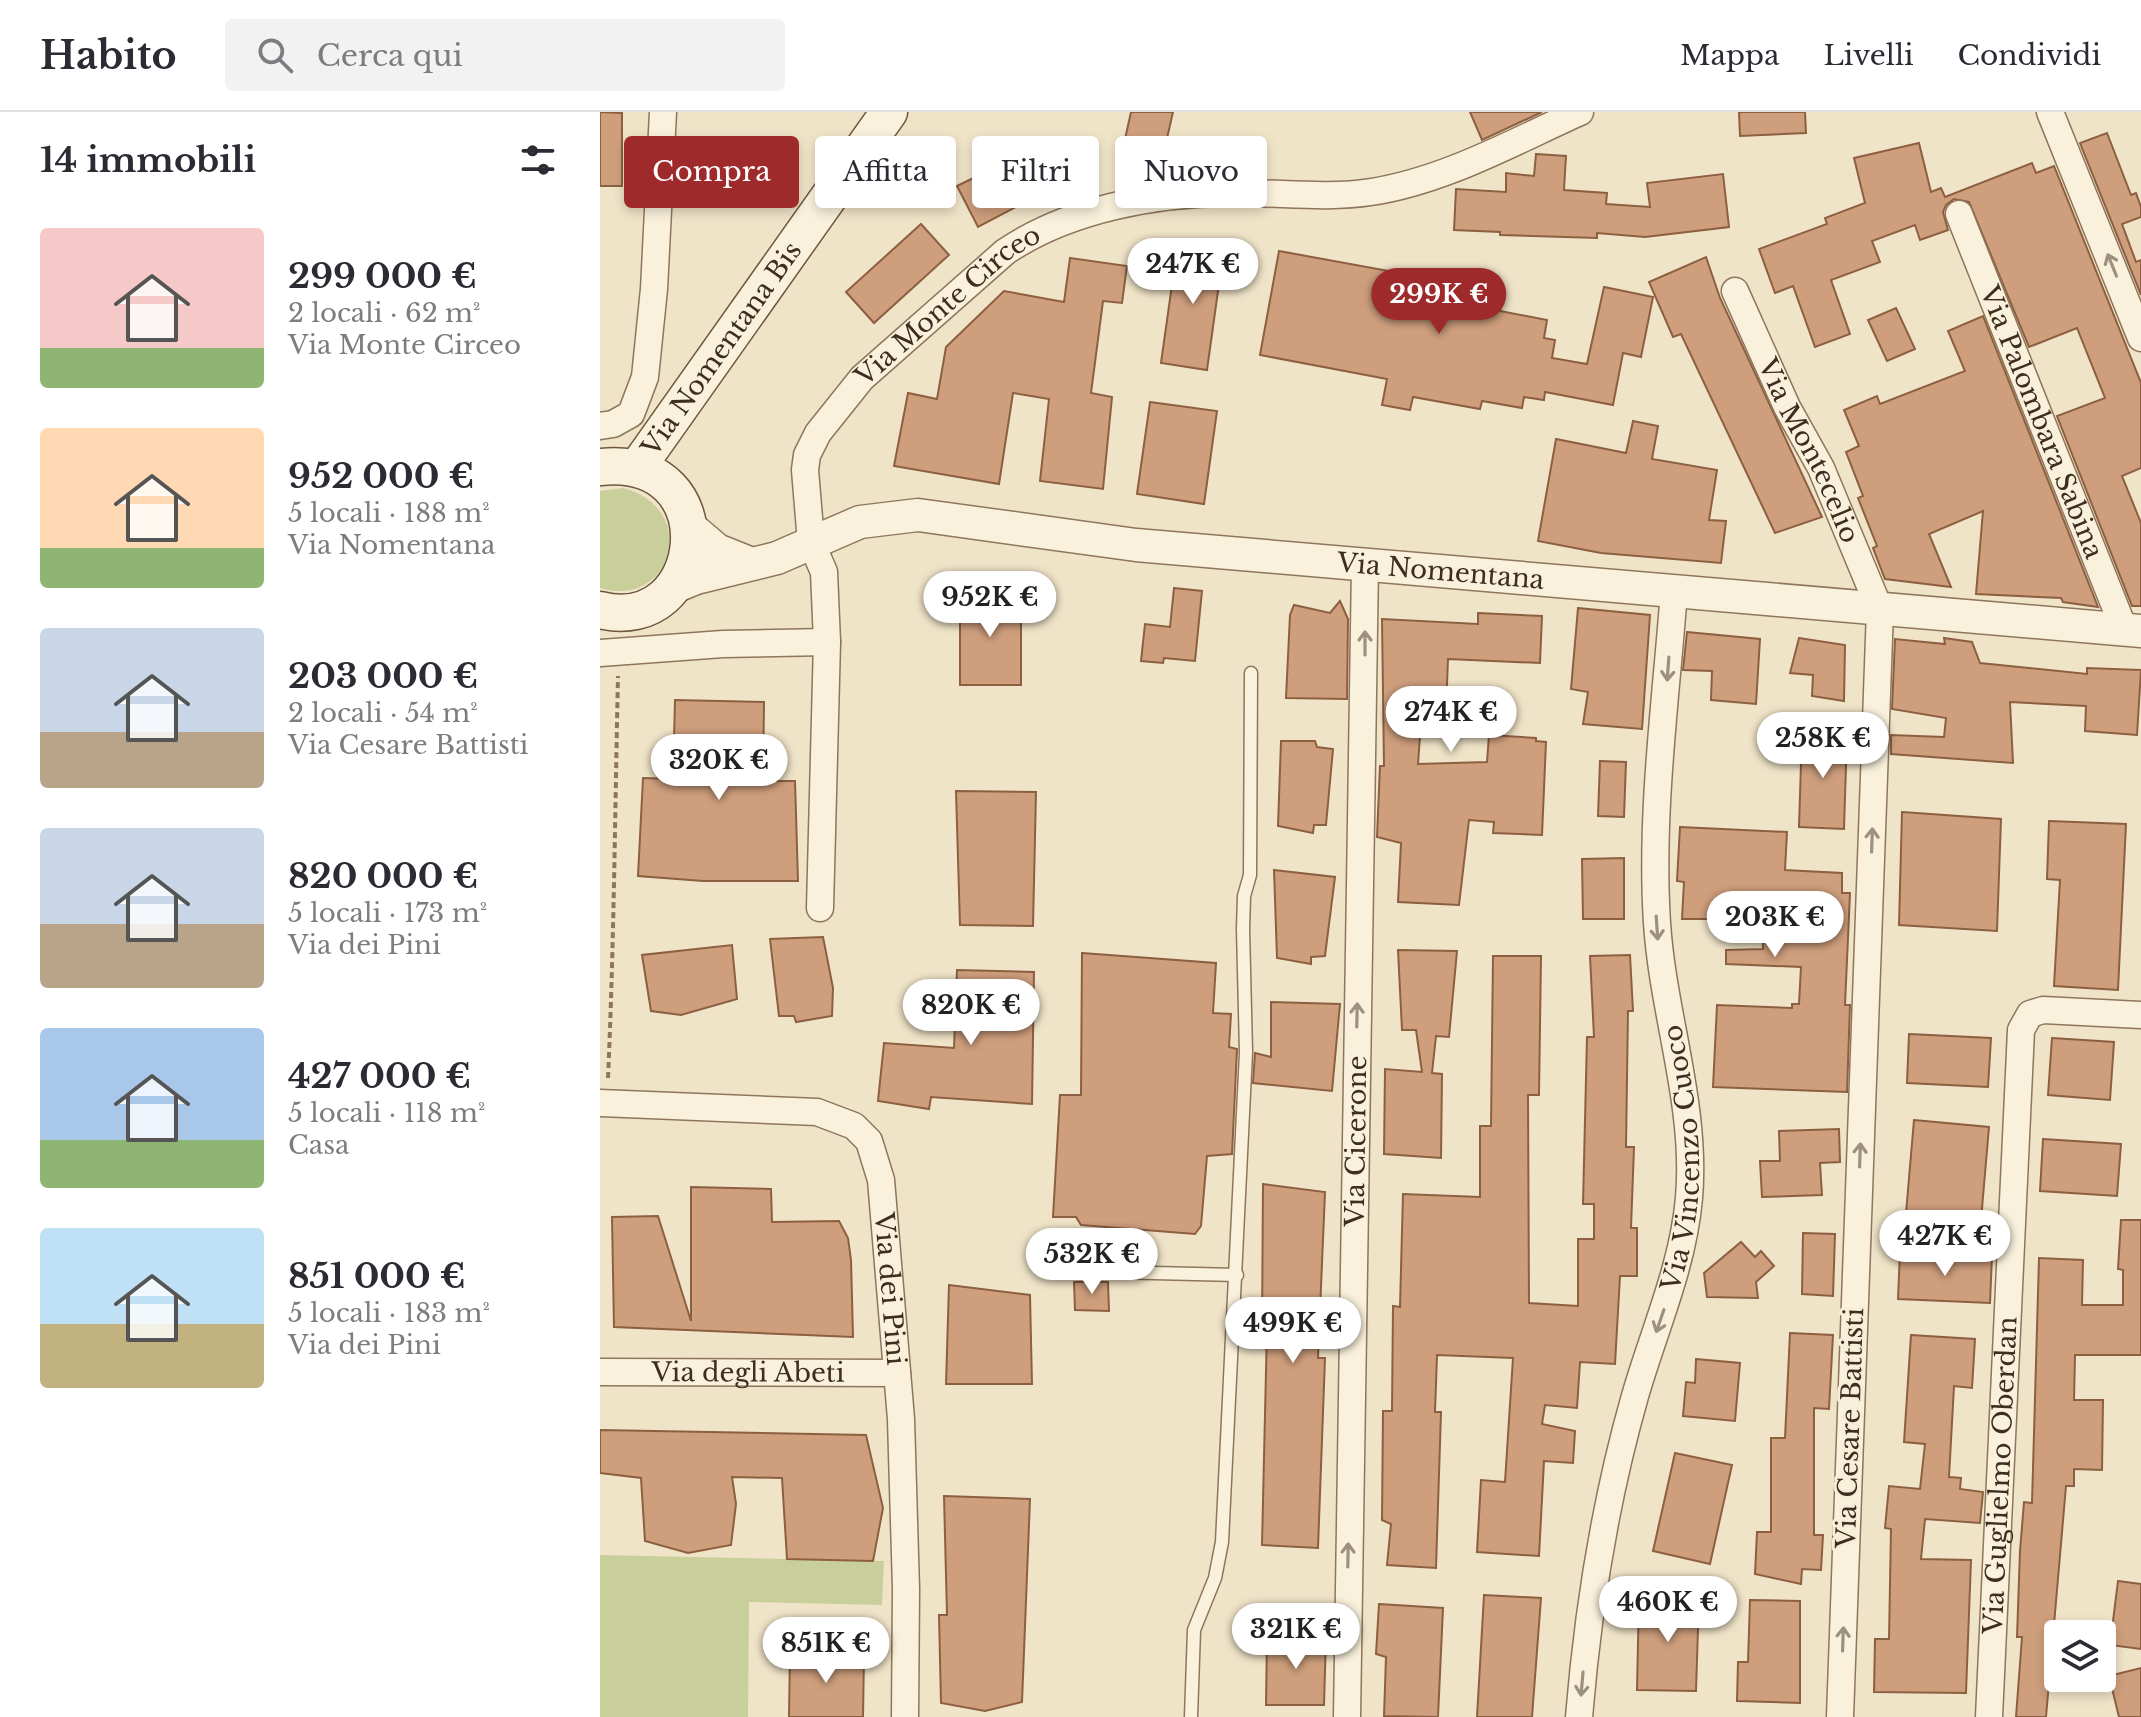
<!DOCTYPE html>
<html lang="it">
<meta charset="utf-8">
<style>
:root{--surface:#fff;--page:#f2f2f3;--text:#2b2b33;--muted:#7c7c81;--line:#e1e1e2;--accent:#9e2a2b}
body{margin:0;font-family:"Libre Baskerville",serif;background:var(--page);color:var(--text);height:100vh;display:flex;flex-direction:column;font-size:30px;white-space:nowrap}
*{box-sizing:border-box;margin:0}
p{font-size:26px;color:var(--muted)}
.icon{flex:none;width:44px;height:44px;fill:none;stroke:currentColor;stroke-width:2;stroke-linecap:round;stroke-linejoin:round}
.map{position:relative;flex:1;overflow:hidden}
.drawer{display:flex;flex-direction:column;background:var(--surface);width:600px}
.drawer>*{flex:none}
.top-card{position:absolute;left:24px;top:24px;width:760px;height:72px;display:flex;gap:16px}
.fabs{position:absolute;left:1444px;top:1508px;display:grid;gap:16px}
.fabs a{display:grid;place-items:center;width:72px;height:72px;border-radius:8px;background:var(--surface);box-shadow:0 4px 12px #0003;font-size:40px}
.price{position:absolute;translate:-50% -68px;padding:0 18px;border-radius:28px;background:#fff;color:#222;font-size:26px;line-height:52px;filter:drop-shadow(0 2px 4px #0008)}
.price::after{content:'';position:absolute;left:50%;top:48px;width:24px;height:18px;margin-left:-12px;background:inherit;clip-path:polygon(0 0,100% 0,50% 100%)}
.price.on{background:var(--accent);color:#fff}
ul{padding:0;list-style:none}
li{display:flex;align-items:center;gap:24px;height:200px;padding:0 40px}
li span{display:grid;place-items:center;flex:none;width:224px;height:160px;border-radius:8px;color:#555}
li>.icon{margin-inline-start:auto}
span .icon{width:96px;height:96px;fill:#fffc;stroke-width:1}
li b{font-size:34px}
h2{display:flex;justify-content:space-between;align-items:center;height:96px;padding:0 40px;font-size:34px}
.tag{padding:0 28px;border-radius:8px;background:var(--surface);box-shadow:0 4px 12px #0003;font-size:28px;line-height:72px}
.tag.on{background:var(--accent);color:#fff}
header{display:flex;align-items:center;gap:48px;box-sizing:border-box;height:112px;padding:0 40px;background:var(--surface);border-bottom:2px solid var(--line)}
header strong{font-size:38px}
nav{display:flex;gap:44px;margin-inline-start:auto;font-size:28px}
.search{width:560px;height:72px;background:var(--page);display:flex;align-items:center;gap:20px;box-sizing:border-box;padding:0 28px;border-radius:8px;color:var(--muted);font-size:30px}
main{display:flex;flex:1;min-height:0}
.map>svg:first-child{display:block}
.green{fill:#c9cf9b}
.building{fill:#cf9f7d;stroke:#8d5f41;stroke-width:2}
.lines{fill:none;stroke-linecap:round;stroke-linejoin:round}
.service-casing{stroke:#8d765c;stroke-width:15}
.minor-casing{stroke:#8d765c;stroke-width:29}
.tertiary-casing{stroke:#8d765c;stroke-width:35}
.secondary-casing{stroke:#6f573f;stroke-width:39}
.path{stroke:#8d765c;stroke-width:4;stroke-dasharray:6 4;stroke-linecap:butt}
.service{stroke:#faf1dc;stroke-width:12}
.minor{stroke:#faf1dc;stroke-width:26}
.tertiary{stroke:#faf1dc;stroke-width:32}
.secondary{stroke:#faf1dc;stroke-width:36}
.oneway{stroke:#9c907e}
.labels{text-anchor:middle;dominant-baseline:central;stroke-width:6;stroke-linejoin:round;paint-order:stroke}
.street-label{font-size:26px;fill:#3d2e20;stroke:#f7eed8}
</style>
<header>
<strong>Habito</strong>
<div class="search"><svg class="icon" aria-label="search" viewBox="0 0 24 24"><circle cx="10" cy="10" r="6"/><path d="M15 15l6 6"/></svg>Cerca qui</div>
<nav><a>Mappa</a><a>Livelli</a><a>Condividi</a></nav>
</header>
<main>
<section class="drawer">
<h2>14 immobili<svg class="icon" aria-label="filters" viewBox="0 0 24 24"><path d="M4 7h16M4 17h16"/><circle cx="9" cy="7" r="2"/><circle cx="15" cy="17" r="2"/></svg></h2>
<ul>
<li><span style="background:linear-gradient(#f6c9c9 75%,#8fb573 0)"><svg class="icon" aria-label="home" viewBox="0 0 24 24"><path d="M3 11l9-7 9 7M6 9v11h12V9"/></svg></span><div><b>299 000 €</b><p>2 locali · 62 m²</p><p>Via Monte Circeo</p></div></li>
<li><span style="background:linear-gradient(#ffd9b3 75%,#8fb573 0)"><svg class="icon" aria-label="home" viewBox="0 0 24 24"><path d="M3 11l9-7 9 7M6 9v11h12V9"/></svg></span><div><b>952 000 €</b><p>5 locali · 188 m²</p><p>Via Nomentana</p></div></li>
<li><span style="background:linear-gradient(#c9d6e8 65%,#b9a48a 0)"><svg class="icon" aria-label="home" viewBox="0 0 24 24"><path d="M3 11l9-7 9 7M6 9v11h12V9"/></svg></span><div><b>203 000 €</b><p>2 locali · 54 m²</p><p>Via Cesare Battisti</p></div></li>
<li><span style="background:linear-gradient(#c9d6e8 60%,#b9a48a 0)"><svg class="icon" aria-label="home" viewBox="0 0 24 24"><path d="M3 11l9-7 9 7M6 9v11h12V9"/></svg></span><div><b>820 000 €</b><p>5 locali · 173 m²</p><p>Via dei Pini</p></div></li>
<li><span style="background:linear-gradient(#a9c7e8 70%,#8fb573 0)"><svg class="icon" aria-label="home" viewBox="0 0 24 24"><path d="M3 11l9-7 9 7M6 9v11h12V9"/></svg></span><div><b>427 000 €</b><p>5 locali · 118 m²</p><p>Casa</p></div></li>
<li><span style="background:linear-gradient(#bfe0f5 60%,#c2b280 0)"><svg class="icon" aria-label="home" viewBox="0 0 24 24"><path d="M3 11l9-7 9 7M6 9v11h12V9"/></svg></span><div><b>851 000 €</b><p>5 locali · 183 m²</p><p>Via dei Pini</p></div></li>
</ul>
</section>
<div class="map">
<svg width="1541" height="1605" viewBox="0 0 1541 1605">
<rect width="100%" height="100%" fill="#f0e4c8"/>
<g class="green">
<path d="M 23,376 C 102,397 71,498 0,476 L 0,379 Z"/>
<path d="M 0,1443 L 284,1449 L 282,1493 L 149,1490 L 148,1605 L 0,1605 Z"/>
</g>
<g class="building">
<path d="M 0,0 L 22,1 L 22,74 L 0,74 Z"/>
<path d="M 531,0 L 573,0 L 562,48 L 542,44 L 545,32 L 525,27 Z"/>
<path d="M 870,0 L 942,0 L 882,28 Z"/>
<path d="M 1139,0 L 1205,0 L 1206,21 L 1140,24 Z"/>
<path d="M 1507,21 L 1531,83 L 1536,81 L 1541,95 L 1541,105 L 1522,112 L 1536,150 L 1541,148 L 1541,183 L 1480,31 Z"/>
<path d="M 446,30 L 467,68 L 378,115 L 357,74 Z"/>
<path d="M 1319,31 L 1331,80 L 1341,76 L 1345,85 L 1432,51 L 1436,61 L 1454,54 L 1541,271 L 1541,356 L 1522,364 L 1541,411 L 1541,494 L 1532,494 L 1457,304 L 1505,286 L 1477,216 L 1429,235 L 1369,90 L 1354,87 L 1346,93 L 1343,100 L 1348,118 L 1320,128 L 1315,113 L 1272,129 L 1280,150 L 1231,168 L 1250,222 L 1215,235 L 1193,174 L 1175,181 L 1159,137 L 1227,112 L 1225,106 L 1265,91 L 1254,46 Z"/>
<path d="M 936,42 L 966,44 L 964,78 L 1007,81 L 1006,92 L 1050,95 L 1047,71 L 1123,62 L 1129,115 L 1045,125 L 997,121 L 997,126 L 900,123 L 900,120 L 854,118 L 856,77 L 906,80 L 906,61 L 934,64 Z"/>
<path d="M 321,112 L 349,143 L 274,211 L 246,180 Z"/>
<path d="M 578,130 L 624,136 L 607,258 L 561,251 Z"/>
<path d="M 679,139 L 904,180 L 900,199 L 947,208 L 944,226 L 955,228 L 952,246 L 987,252 L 1004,175 L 1053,185 L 1041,245 L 1023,241 L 1013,293 L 945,280 L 944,288 L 924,285 L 922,296 L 882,289 L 880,297 L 813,285 L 810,298 L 782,293 L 787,267 L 660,243 Z"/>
<path d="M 1106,145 L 1120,186 L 1222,405 L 1175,421 L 1081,222 L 1073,225 L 1049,170 Z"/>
<path d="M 470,146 L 527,154 L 522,191 L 503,189 L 491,281 L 512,285 L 503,377 L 440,369 L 449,287 L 413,281 L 399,372 L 294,354 L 308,281 L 337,287 L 346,235 L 404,179 L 464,190 Z"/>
<path d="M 1296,196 L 1315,237 L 1287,249 L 1268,208 Z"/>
<path d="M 1383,204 L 1498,495 L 1463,490 L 1461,486 L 1376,482 L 1383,399 L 1329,422 L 1351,475 L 1285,467 L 1273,436 L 1277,434 L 1258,386 L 1263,384 L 1246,340 L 1259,334 L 1244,298 L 1277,284 L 1280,292 L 1365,259 L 1348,219 Z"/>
<path d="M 550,290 L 617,299 L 604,392 L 537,382 Z"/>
<path d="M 1033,309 L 1058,314 L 1052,347 L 1117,358 L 1109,408 L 1126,409 L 1121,451 L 1001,441 L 938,429 L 956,327 L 1026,341 Z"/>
<path d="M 574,476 L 602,479 L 595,549 L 564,546 L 563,551 L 541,549 L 545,512 L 570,515 Z"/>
<rect x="360" y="481" width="61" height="92"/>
<path d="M 740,489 L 748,507 L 747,587 L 686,586 L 690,503 L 694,493 L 730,501 Z"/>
<path d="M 978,496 L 1050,503 L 1042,617 L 983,612 L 988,580 L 971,577 Z"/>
<path d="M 878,501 L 942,504 L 940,551 L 848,547 L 846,598 L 822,597 L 818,652 L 887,650 L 889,623 L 936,626 L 936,629 L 946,630 L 942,723 L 893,721 L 894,710 L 869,708 L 859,793 L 798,790 L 801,731 L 777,725 L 780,654 L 784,654 L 782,507 L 878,512 Z"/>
<path d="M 1087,520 L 1160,527 L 1156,592 L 1111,588 L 1112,559 L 1083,558 Z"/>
<path d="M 1199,526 L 1245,533 L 1244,589 L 1212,584 L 1213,563 L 1190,561 Z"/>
<path d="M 1344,526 L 1372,530 L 1380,551 L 1487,562 L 1487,556 L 1541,558 L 1537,623 L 1485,619 L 1486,594 L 1410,590 L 1413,651 L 1291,642 L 1291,623 L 1344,625 L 1346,606 L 1292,597 L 1295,527 L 1345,532 Z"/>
<path d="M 75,588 L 164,590 L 163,669 L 195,669 L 198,769 L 103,769 L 38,764 L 43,666 L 73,667 Z"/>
<path d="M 1202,620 L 1247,622 L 1244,717 L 1199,715 Z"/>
<path d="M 681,629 L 715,629 L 717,635 L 733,637 L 726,713 L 714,713 L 713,721 L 678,714 Z"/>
<path d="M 1000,649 L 1026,650 L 1024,705 L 998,704 Z"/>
<path d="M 356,679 L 436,680 L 433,814 L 360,813 Z"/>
<path d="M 1302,700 L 1401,707 L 1397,819 L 1299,813 Z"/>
<path d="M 1449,709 L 1526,712 L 1518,878 L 1454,874 L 1460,768 L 1447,767 Z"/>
<path d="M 1080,715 L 1187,720 L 1185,758 L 1242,761 L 1242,781 L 1250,781 L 1245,893 L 1250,893 L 1247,980 L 1113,975 L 1117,893 L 1192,896 L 1192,892 L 1199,892 L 1201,855 L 1126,852 L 1126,838 L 1163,837 L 1162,807 L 1082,807 L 1084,770 L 1077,769 Z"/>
<path d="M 1024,746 L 1024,807 L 983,807 L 982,747 Z"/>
<path d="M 674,758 L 735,765 L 725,844 L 711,845 L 711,852 L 677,846 Z"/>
<path d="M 223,825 L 233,876 L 232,904 L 196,910 L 194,904 L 179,904 L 170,827 Z"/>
<path d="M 132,833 L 137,887 L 81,903 L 51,899 L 42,843 Z"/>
<path d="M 798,838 L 857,839 L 849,925 L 836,924 L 832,961 L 842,962 L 841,1046 L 784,1042 L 785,957 L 822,960 L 816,918 L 802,918 Z"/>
<path d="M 482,841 L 616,851 L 613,901 L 631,902 L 629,935 L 637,937 L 632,1042 L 607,1044 L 601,1114 L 595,1122 L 481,1113 L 476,1105 L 453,1105 L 460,983 L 481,983 Z"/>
<path d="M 1030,843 L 1033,899 L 1028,899 L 1026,1035 L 1034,1035 L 1031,1116 L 1037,1116 L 1037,1164 L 1020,1164 L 1015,1252 L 980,1250 L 977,1296 L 945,1293 L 942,1312 L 975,1319 L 973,1351 L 944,1349 L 939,1444 L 877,1440 L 881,1368 L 905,1370 L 913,1246 L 837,1243 L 835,1300 L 841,1300 L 836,1456 L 787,1453 L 791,1412 L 782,1408 L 783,1299 L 792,1299 L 793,1194 L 800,1195 L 803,1082 L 880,1085 L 880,1014 L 891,1014 L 893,844 L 941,844 L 939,983 L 928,983 L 929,1191 L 978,1194 L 978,1127 L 994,1127 L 994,1092 L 983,1092 L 987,925 L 994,925 L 990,844 Z"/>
<path d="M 357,858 L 434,860 L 432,992 L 331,985 L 329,997 L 278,989 L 284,931 L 354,936 Z"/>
<path d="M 671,890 L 740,892 L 732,979 L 653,971 L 655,941 L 671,945 Z"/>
<path d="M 1309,922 L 1391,926 L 1388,975 L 1307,971 Z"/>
<path d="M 1452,926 L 1514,930 L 1510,988 L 1448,983 Z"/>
<path d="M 1314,1008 L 1389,1015 L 1381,1108 L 1306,1101 Z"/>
<path d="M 1239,1017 L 1240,1050 L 1220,1051 L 1222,1083 L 1162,1085 L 1160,1049 L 1180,1049 L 1179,1019 Z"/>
<path d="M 1443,1027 L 1521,1032 L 1517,1084 L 1440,1079 Z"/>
<path d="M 663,1072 L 725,1080 L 718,1246 L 725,1246 L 718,1436 L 662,1433 L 667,1215 L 662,1215 Z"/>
<path d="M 91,1075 L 171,1077 L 172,1110 L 239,1109 L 248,1126 L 251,1148 L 253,1225 L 14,1215 L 12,1105 L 58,1104 L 91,1209 Z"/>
<path d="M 1521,1108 L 1541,1108 L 1541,1243 L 1475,1243 L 1474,1288 L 1503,1288 L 1502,1358 L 1474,1357 L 1474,1374 L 1466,1374 L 1446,1605 L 1416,1605 L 1422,1525 L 1417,1525 L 1420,1439 L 1424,1390 L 1432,1391 L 1439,1146 L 1483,1148 L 1482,1193 L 1523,1193 L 1523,1158 L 1518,1157 Z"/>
<path d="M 1203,1121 L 1235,1122 L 1233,1184 L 1202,1182 Z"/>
<path d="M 1141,1130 L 1155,1145 L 1161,1139 L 1174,1154 L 1156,1170 L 1158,1186 L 1107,1185 L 1104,1161 Z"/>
<path d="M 1300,1140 L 1392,1144 L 1390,1191 L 1298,1187 Z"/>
<path d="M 474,1170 L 508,1170 L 509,1199 L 475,1198 Z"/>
<path d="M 349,1173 L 430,1183 L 432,1272 L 346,1272 Z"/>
<path d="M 1190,1221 L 1233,1223 L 1229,1297 L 1214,1296 L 1214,1423 L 1223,1423 L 1221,1458 L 1202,1457 L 1201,1472 L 1155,1462 L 1157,1420 L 1171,1420 L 1171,1326 L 1185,1326 Z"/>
<path d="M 1311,1223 L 1375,1227 L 1372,1276 L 1354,1274 L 1349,1365 L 1361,1366 L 1360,1377 L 1383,1380 L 1380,1411 L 1325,1407 L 1321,1447 L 1371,1448 L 1366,1581 L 1274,1580 L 1275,1527 L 1289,1527 L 1291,1417 L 1285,1416 L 1289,1374 L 1320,1377 L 1325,1332 L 1304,1330 Z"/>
<path d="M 1096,1247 L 1140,1251 L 1135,1309 L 1083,1304 L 1086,1270 L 1095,1271 Z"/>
<path d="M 0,1318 L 266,1323 L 283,1396 L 273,1449 L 187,1447 L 182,1366 L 132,1365 L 136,1392 L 131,1433 L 88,1441 L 45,1429 L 41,1366 L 0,1361 Z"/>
<path d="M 1075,1341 L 1132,1353 L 1110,1452 L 1053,1439 Z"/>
<path d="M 344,1384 L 430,1387 L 422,1590 L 385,1599 L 341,1591 L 339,1503 L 347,1503 Z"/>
<path d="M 1518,1469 L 1541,1472 L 1541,1537 L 1510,1533 Z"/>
<path d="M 884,1483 L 941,1486 L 932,1605 L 877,1605 Z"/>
<path d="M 1039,1485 L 1099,1486 L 1096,1579 L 1037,1578 Z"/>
<path d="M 1150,1488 L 1200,1489 L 1200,1591 L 1137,1589 L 1138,1550 L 1148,1550 Z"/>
<path d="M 779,1492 L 843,1496 L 838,1605 L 784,1604 L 786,1545 L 776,1542 Z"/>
<path d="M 726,1524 L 724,1593 L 666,1593 L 667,1525 Z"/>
<path d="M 190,1541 L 264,1543 L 263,1605 L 189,1605 Z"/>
<path d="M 1541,1556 L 1541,1605 L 1519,1605 L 1509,1564 Z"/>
</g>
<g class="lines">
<defs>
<g id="service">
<path d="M 471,1159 L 637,1163"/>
<path d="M 591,1605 L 594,1518 L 615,1466 L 622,1430 L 646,940 L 643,817 L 644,784 L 650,763 L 651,561"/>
</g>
<g id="minor">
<path d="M 1450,0 L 1541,226"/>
<path id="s1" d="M 1359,102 L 1524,517"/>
<path id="s2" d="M 1135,179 L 1187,295 L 1221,356 L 1280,498 L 1240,1605"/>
<path d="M 0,314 L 13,312 L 31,302 L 45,265 L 54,177 L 63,0"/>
<path d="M 0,541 L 123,532 L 227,530"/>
<path id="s3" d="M 220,796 L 227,530 L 224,460 L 211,430 L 205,358 L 207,343 L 218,321 L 262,266 L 405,140 C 468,97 556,81 631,81 C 678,80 725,87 771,80 C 844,69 913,30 980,0"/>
<path id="s4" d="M 0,991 L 217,1000 L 254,1014 L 269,1029 L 281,1068 L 301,1307 L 306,1477 L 305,1605"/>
<path id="s5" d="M 0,1260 L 297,1261"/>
<path id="s6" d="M 747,1605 L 765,453"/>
<path id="s7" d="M 979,1605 C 988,1496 1005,1389 1035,1284 C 1054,1218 1083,1155 1089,1086 C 1097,993 1063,903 1057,811 C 1050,701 1066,588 1074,479"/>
<path id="s8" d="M 1389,1605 L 1421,918 L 1430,902 L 1443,898 L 1541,903"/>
</g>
<g id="tertiary">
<path d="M 90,415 L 117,438 L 152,452"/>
<path id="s9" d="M 74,475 L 96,466 L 177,446 L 260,410 L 318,403 L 536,433 L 1541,519"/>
</g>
<g id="secondary">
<path d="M 0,355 C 129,341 108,525 0,498"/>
<path id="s10" d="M 37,356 L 289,0"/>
</g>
</defs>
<use href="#service" class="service-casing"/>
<use href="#minor" class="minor-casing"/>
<use href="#tertiary" class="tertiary-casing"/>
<use href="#secondary" class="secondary-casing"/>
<path class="path" d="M 8,966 C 14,832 15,698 18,564"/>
<use href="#service" class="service"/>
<use href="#minor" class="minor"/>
<use href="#tertiary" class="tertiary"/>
<use href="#secondary" class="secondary"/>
</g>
<defs><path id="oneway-shaft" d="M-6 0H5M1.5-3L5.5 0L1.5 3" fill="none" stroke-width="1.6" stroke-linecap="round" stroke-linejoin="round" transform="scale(2)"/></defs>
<g class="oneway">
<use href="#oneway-shaft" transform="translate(1512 153) rotate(-112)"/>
<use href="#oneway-shaft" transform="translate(765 531) rotate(-90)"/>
<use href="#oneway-shaft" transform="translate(1068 557) rotate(94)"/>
<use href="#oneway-shaft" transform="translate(1272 728) rotate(-88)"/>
<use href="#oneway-shaft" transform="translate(1057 816) rotate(86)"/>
<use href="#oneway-shaft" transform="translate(757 903) rotate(-89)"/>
<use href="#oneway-shaft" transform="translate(1260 1043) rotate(-88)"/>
<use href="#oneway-shaft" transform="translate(1060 1209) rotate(109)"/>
<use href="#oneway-shaft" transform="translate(748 1443) rotate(-89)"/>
<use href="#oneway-shaft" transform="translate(1243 1527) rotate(-88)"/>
<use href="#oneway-shaft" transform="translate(982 1572) rotate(95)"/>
</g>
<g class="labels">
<g class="street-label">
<text stroke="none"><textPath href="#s3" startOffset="664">Via Monte Circeo</textPath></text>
<text stroke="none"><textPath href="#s10" startOffset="146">Via Nomentana Bis</textPath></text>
<text stroke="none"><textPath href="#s1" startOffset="224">Via Palombara Sabina</textPath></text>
<text stroke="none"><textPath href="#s2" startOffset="176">Via Montecelio</textPath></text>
<text stroke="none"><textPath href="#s9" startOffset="782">Via Nomentana</textPath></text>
<text stroke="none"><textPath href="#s6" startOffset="576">Via Cicerone</textPath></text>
<text stroke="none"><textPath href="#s7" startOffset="572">Via Vincenzo Cuoco</textPath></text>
<text stroke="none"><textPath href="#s4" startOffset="428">Via dei Pini</textPath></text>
<text stroke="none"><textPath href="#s5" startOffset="148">Via degli Abeti</textPath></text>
<text transform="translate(1250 1316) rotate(-88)">Via Cesare Battisti</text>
<text stroke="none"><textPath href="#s8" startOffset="242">Via Guglielmo Oberdan</textPath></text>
</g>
</g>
</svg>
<div class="fabs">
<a><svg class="icon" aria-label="layers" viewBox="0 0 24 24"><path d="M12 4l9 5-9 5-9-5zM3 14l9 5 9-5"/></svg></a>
</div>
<b class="price" style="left:593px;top:194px">247K €</b>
<b class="price on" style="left:839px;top:224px">299K €</b>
<b class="price" style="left:390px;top:527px">952K €</b>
<b class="price" style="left:851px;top:642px">274K €</b>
<b class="price" style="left:1223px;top:668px">258K €</b>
<b class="price" style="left:119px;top:690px">320K €</b>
<b class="price" style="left:1175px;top:847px">203K €</b>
<b class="price" style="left:371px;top:935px">820K €</b>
<b class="price" style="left:1345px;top:1166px">427K €</b>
<b class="price" style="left:492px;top:1184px">532K €</b>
<b class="price" style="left:693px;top:1253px">499K €</b>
<b class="price" style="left:1068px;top:1532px">460K €</b>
<b class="price" style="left:696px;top:1559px">321K €</b>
<b class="price" style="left:226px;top:1573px">851K €</b>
<div class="top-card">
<a class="tag on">Compra</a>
<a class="tag">Affitta</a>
<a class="tag">Filtri</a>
<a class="tag">Nuovo</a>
</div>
</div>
</main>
